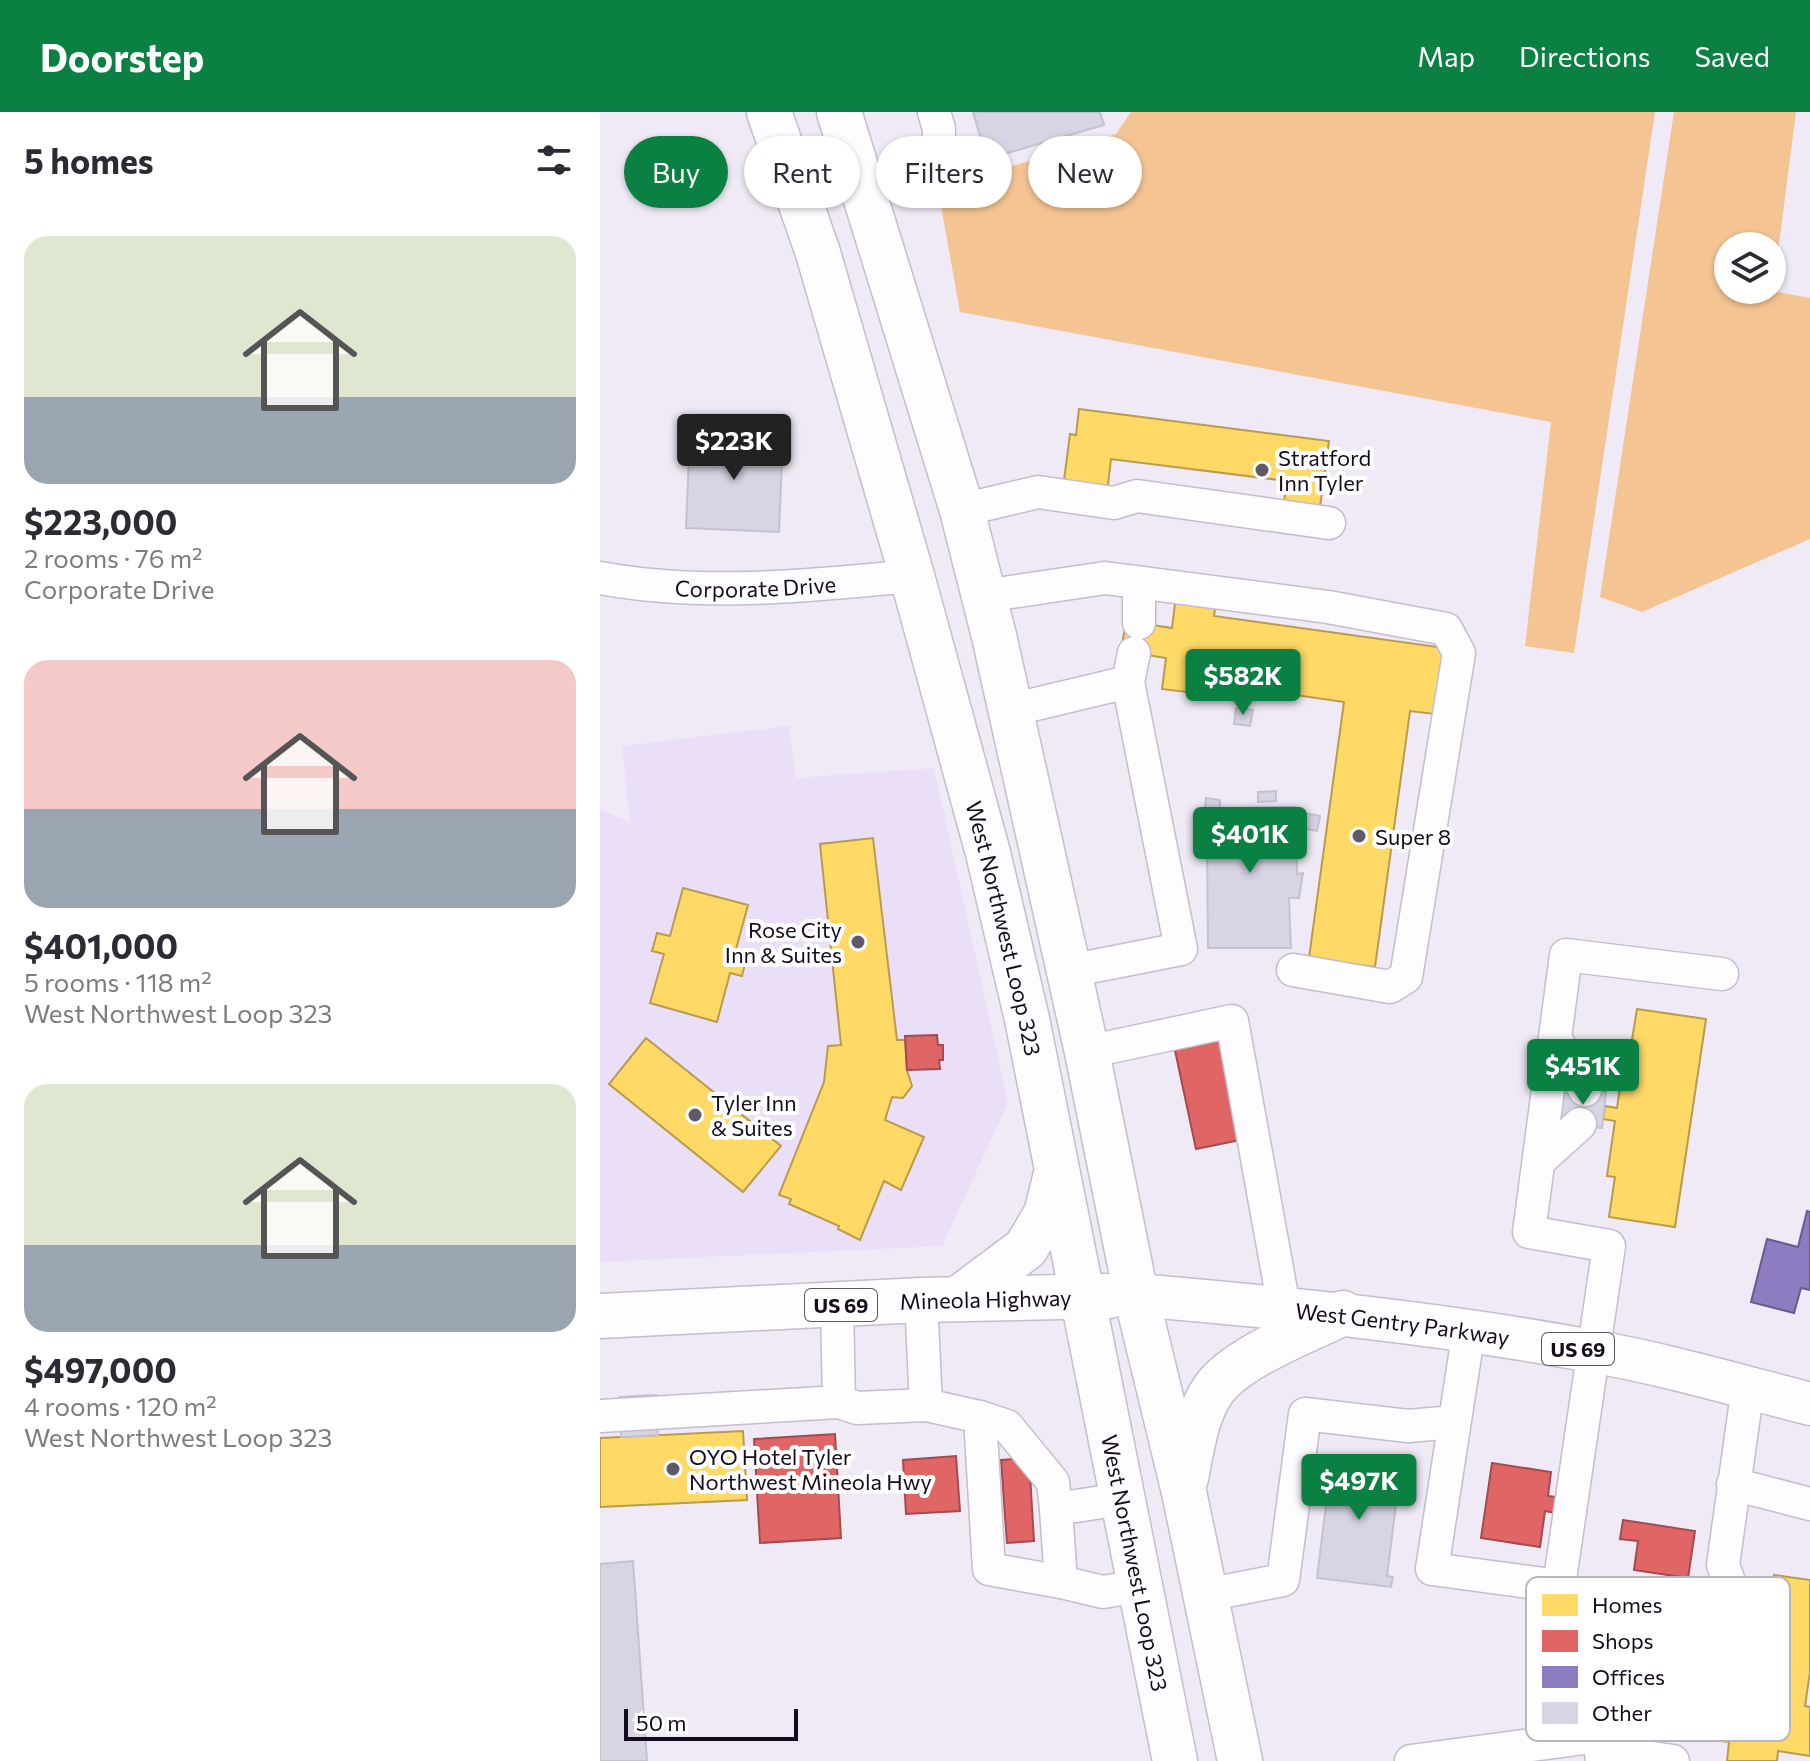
<!DOCTYPE html>
<meta charset="utf-8">
<style>
:root{--surface:#fff;--page:#f2f2f3;--text:#2b2b33;--muted:#7c7c81;--accent:#0b8043}
body{margin:0;font-family:Commissioner,sans-serif;background:var(--page);color:var(--text);height:100vh;display:flex;flex-direction:column;font-size:30px;white-space:nowrap}
*{box-sizing:border-box;margin:0}
p{font-size:26px;color:var(--muted)}
.icon{flex:none;width:44px;height:44px;fill:none;stroke:currentColor;stroke-width:2;stroke-linecap:round;stroke-linejoin:round}
.map{position:relative;flex:1;overflow:hidden}
.side{display:flex;flex-direction:column;background:var(--surface);width:600px}
.side>*{flex:none}
.guide{position:absolute;left:24px;top:24px;width:760px;height:72px;display:flex;gap:16px}
.fabs{position:absolute;left:1114px;top:120px;display:grid;gap:16px}
.fabs a{display:grid;place-items:center;width:72px;height:72px;border-radius:50%;background:var(--surface);box-shadow:0 2px 6px #0004;font-size:40px}
.scale{position:absolute;left:24px;bottom:20px;width:174px;box-sizing:border-box;padding-left:8px;border:4px solid #150b1d;border-top:0;font-size:22px;line-height:28px;white-space:nowrap;color:#150b1d;-webkit-text-stroke:6px #fff;paint-order:stroke}
.price{position:absolute;translate:-50% -68px;padding:0 18px;border-radius:8px;background:var(--accent);color:#fff;font-size:26px;line-height:52px;filter:drop-shadow(0 2px 4px #0008)}
.price::after{content:'';position:absolute;left:50%;top:48px;width:24px;height:18px;margin-left:-12px;background:inherit;clip-path:polygon(0 0,100% 0,50% 100%)}
.price.current{background:#222;color:#fff}
ul{padding:0;list-style:none}
li{display:grid;align-content:center;gap:16px;height:424px;padding:0 24px}
li span{display:grid;place-items:center;height:248px;border-radius:24px;color:#555}
li>.icon{margin-inline-start:auto}
span .icon{width:144px;height:144px;fill:#fffc;stroke-width:1}
li b{font-size:34px}
h2{display:flex;justify-content:space-between;align-items:center;height:96px;padding:0 24px;font-size:34px}
.chip{padding:0 28px;border-radius:36px;background:var(--surface);box-shadow:0 2px 6px #0004;font-size:28px;line-height:72px}
.chip.current{background:var(--accent);color:#fff}
header{display:flex;align-items:center;gap:48px;box-sizing:border-box;height:112px;padding:0 40px;background:var(--accent);color:#fff}
header strong{font-size:38px}
nav{display:flex;gap:44px;margin-inline-start:auto;font-size:28px}
main{display:flex;flex:1;min-height:0}
.map>svg:first-child{display:block}
.built{fill:#ebdff8}
.forest{fill:#f4c493;fill-rule:evenodd}
.homes{fill:#ffd966;stroke:#b99b50;stroke-width:2}
.shops{fill:#e06666;stroke:#a34b50;stroke-width:2}
.offices{fill:#8e7cc3;stroke:#6a5a91;stroke-width:2}
.building{fill:#d7d4e4;stroke:#c4c1d0;stroke-width:2}
.lines{fill:none;stroke-linecap:round;stroke-linejoin:round}
.minor-casing{stroke:#c5bdcc;stroke-width:35}
.major-casing{stroke:#c5bdcc;stroke-width:45}
.highway-casing{stroke:#c5bdcc;stroke-width:47}
.minor{stroke:#fdfcfe;stroke-width:32}
.major{stroke:#fdfcfe;stroke-width:42}
.highway{stroke:#fdfcfe;stroke-width:44}
.poi-dot{fill:#615969;stroke:#fff;stroke-width:3}
.labels{text-anchor:middle;dominant-baseline:central;stroke-width:8;stroke-linejoin:round;paint-order:stroke}
.shield{fill:#fff;stroke:#5b5461;stroke-width:2}
.shield-label{font-size:20px;font-weight:bold;fill:#150b1d}
.poi-label{font-size:22px;fill:#150b1d;stroke:#fff;text-anchor:start}
.street-label{font-size:22px;fill:#150b1d;stroke:#fff}
.key{fill:#fff;stroke:#b9b6bb;stroke-width:2}
.key-label{font-size:22px;fill:#150b1d}
</style>
<header>
<strong>Doorstep</strong>
<nav><a>Map</a><a>Directions</a><a>Saved</a></nav>
</header>
<main>
<section class="side">
<h2>5 homes<svg class="icon" aria-label="filters" viewBox="0 0 24 24"><path d="M4 7h16M4 17h16"/><circle cx="9" cy="7" r="2"/><circle cx="15" cy="17" r="2"/></svg></h2>
<ul>
<li><span style="background:linear-gradient(#dfe7d0 65%,#9aa5b1 0)"><svg class="icon" aria-label="home" viewBox="0 0 24 24"><path d="M3 11l9-7 9 7M6 9v11h12V9"/></svg></span><div><b>$223,000</b><p>2 rooms · 76 m²</p><p>Corporate Drive</p></div></li>
<li><span style="background:linear-gradient(#f6c9c9 60%,#9aa5b1 0)"><svg class="icon" aria-label="home" viewBox="0 0 24 24"><path d="M3 11l9-7 9 7M6 9v11h12V9"/></svg></span><div><b>$401,000</b><p>5 rooms · 118 m²</p><p>West Northwest Loop 323</p></div></li>
<li><span style="background:linear-gradient(#dfe7d0 65%,#9aa5b1 0)"><svg class="icon" aria-label="home" viewBox="0 0 24 24"><path d="M3 11l9-7 9 7M6 9v11h12V9"/></svg></span><div><b>$497,000</b><p>4 rooms · 120 m²</p><p>West Northwest Loop 323</p></div></li>
</ul>
</section>
<div class="map">
<svg width="1210" height="1649" viewBox="0 0 1210 1649">
<rect width="100%" height="100%" fill="#efeaf5"/>
<path class="built" d="M 189,614 L 196,666 L 334,656 L 408,991 L 342,1134 L 0,1150 L 0,697 L 30,711 L 22,634 Z"/>
<g class="forest">
<path d="M 531,0 L 1055,0 L 974,541 L 925,534 L 951,310 L 360,200 L 338,77 L 516,22 Z"/>
<path d="M 1074,0 L 1196,0 L 1173,179 L 1210,186 L 1210,427 L 1042,500 L 1000,485 ZM 1172,134 L 1172,178 L 1128,178 L 1128,134 Z"/>
</g>
<g class="homes">
<path d="M 479,297 L 729,329 L 719,402 L 683,397 L 687,369 L 511,347 L 507,381 L 463,376 L 470,322 L 476,323 Z"/>
<path d="M 576,483 L 616,489 L 614,504 L 845,536 L 835,602 L 810,599 L 775,855 L 709,846 L 744,590 L 605,570 L 603,582 L 562,577 L 566,546 L 521,539 L 526,509 L 572,516 Z"/>
<path d="M 273,726 L 297,928 L 305,928 L 307,958 L 312,974 L 303,986 L 292,985 L 285,1008 L 324,1025 L 301,1078 L 284,1069 L 260,1128 L 238,1117 L 239,1114 L 189,1092 L 191,1087 L 179,1083 L 224,970 L 228,934 L 241,933 L 220,732 Z"/>
<path d="M 83,776 L 148,793 L 135,841 L 147,844 L 142,864 L 130,861 L 117,910 L 50,891 L 64,842 L 52,839 L 57,821 L 70,824 Z"/>
<path d="M 1037,897 L 1106,907 L 1075,1115 L 1009,1105 L 1015,1065 L 1007,1064 L 1015,1009 L 1003,1007 L 1005,994 L 1017,996 L 1025,939 L 1030,940 Z"/>
<path d="M 46,926 L 181,1034 L 143,1080 L 9,972 Z"/>
<path d="M 143,1319 L 147,1388 L 0,1395 L 0,1326 Z"/>
<path d="M 1174,1463 L 1210,1468 L 1210,1560 L 1205,1594 L 1210,1595 L 1210,1644 L 1178,1639 L 1177,1649 L 1127,1649 L 1129,1630 L 1042,1618 L 1049,1569 L 1157,1584 Z"/>
</g>
<g class="shops">
<path d="M 622,919 L 645,1027 L 596,1037 L 573,929 Z"/>
<path d="M 337,923 L 338,933 L 343,933 L 343,948 L 339,948 L 340,957 L 307,958 L 305,924 Z"/>
<path d="M 235,1322 L 241,1426 L 160,1431 L 154,1327 Z"/>
<path d="M 356,1344 L 360,1399 L 306,1402 L 303,1348 Z"/>
<path d="M 429,1346 L 434,1429 L 407,1431 L 401,1348 Z"/>
<path d="M 892,1351 L 951,1360 L 948,1384 L 964,1386 L 961,1402 L 945,1399 L 940,1435 L 881,1426 Z"/>
<path d="M 1023,1408 L 1095,1419 L 1088,1466 L 1034,1458 L 1038,1429 L 1020,1427 Z"/>
</g>
<path class="offices" d="M 1207,1099 L 1210,1100 L 1210,1178 L 1201,1176 L 1194,1201 L 1151,1190 L 1167,1127 L 1198,1135 Z"/>
<g class="building">
<path d="M 373,0 L 500,0 L 504,13 L 387,47 Z"/>
<path d="M 90,319 L 183,323 L 179,420 L 86,416 Z"/>
<path d="M 636,596 L 653,598 L 650,614 L 634,612 Z"/>
<path d="M 676,679 L 676,689 L 658,690 L 658,680 Z"/>
<path d="M 606,686 L 620,688 L 620,696 L 695,695 L 697,762 L 703,761 L 699,786 L 689,786 L 691,836 L 608,836 L 607,730 L 601,729 Z"/>
<path d="M 704,701 L 720,704 L 717,719 L 701,716 Z"/>
<path d="M 963,975 L 1006,980 L 1002,1016 L 959,1010 Z"/>
<path d="M 56,1283 L 58,1323 L 21,1325 L 19,1285 Z"/>
<path d="M 732,1344 L 801,1353 L 787,1464 L 793,1465 L 791,1475 L 717,1466 Z"/>
<path d="M 33,1449 L 47,1649 L 0,1649 L 0,1452 Z"/>
</g>
<g class="lines">
<defs>
<g id="minor">
<path d="M 264,76 L 325,51 L 338,40 L 339,17 L 334,0"/>
<path d="M 362,398 L 438,380 L 514,391 L 537,384 L 729,411"/>
<path id="s1" d="M 0,466 C 104,485 207,474 312,464"/>
<path d="M 384,484 L 505,466 L 728,495 L 846,517 L 859,541 L 806,865 L 790,875 L 693,858"/>
<path d="M 539,511 L 539,471"/>
<path d="M 528,570 L 534,541"/>
<path d="M 411,598 L 528,570 L 581,837 L 469,859"/>
<path d="M 955,926 L 985,978"/>
<path d="M 487,940 L 632,909 L 684,1195"/>
<path d="M 939,1049 L 980,1012"/>
<path d="M 321,1188 L 326,1293"/>
<path d="M 869,1218 L 832,1457 L 959,1474 L 1009,1134 L 929,1120 L 966,843 L 1122,862"/>
<path d="M 239,1290 L 257,1296 L 326,1293 L 380,1305 L 389,1457 L 461,1470"/>
<path d="M 0,1304 L 239,1290 L 237,1193"/>
<path d="M 380,1305 L 407,1314 L 453,1370 L 456,1397"/>
<path d="M 1133,1372 L 1210,1392"/>
<path d="M 522,1387 L 456,1397 L 461,1470 L 503,1480 L 539,1474"/>
<path d="M 605,1483 L 683,1468 L 705,1302 L 808,1314 L 854,1310"/>
<path d="M 811,1649 L 999,1624 L 1002,1649"/>
<path d="M 1073,1649 L 1031,1643 L 1027,1597 L 1036,1529 L 1129,1540 L 1136,1489 L 1123,1453 L 1148,1275"/>
</g>
<g id="major">
<path id="s2" d="M 536,1183 C 689,1196 840,1211 991,1239 C 1065,1252 1137,1273 1210,1292"/>
</g>
<g id="highway">
<path id="s3" d="M 169,0 L 218,141 L 312,464 L 388,741 L 427,907 L 575,1649"/>
<path d="M 239,0 L 362,398 L 394,524 L 487,940 L 536,1183 L 584,1380 L 640,1649"/>
<path d="M 358,1187 L 426,1136 L 446,1102 L 456,1062"/>
<path id="s4" d="M 0,1204 L 321,1188 L 509,1184"/>
<path d="M 586,1366 C 592,1336 596,1302 614,1277 C 637,1245 707,1219 743,1201"/>
</g>
</defs>
<use href="#minor" class="minor-casing"/>
<use href="#major" class="major-casing"/>
<use href="#highway" class="highway-casing"/>
<use href="#minor" class="minor"/>
<use href="#major" class="major"/>
<use href="#highway" class="highway"/>
</g>
<g class="poi-dot">
<circle cx="662" cy="358" r="8"/>
<circle cx="759" cy="724" r="8"/>
<circle cx="258" cy="830" r="8"/>
<circle cx="95" cy="1003" r="8"/>
<circle cx="73" cy="1357" r="8"/>
</g>
<g class="labels">
<g class="shield">
<rect x="205" y="1177" width="72" height="32" rx="6"/>
<rect x="942" y="1221" width="72" height="32" rx="6"/>
</g>
<g class="shield-label">
<text x="241" y="1193">US 69</text>
<text x="978" y="1237">US 69</text>
</g>
<g class="poi-label">
<text x="678" y="345">Stratford<tspan x="678" dy="25">Inn Tyler</tspan></text>
<text x="775" y="724">Super 8</text>
<text x="242" y="817" text-anchor="end">Rose City<tspan x="242" dy="25">Inn &amp; Suites</tspan></text>
<text x="111" y="990">Tyler Inn<tspan x="111" dy="25">&amp; Suites</tspan></text>
<text x="89" y="1344">OYO Hotel Tyler<tspan x="89" dy="25">Northwest Mineola Hwy</tspan></text>
</g>
<g class="street-label">
<text stroke="none"><textPath href="#s1" startOffset="156">Corporate Drive</textPath></text>
<text stroke="none"><textPath href="#s3" startOffset="850">West Northwest Loop 323</textPath></text>
<text stroke="none"><textPath href="#s4" startOffset="386">Mineola Highway</textPath></text>
<text stroke="none"><textPath href="#s2" startOffset="268">West Gentry Parkway</textPath></text>
<text stroke="none"><textPath href="#s3" startOffset="1498">West Northwest Loop 323</textPath></text>
</g>
</g>
<rect x="926" y="1465" width="264" height="164" rx="12" class="key"/>
<rect x="942" y="1482" width="36" height="22" fill="#ffd966"/>
<rect x="942" y="1518" width="36" height="22" fill="#e06666"/>
<rect x="942" y="1554" width="36" height="22" fill="#8e7cc3"/>
<rect x="942" y="1590" width="36" height="22" fill="#d7d4e4"/>
<g class="key-label">
<text x="992" y="1501">Homes</text>
<text x="992" y="1537">Shops</text>
<text x="992" y="1573">Offices</text>
<text x="992" y="1609">Other</text>
</g>
</svg>
<div class="fabs">
<a><svg class="icon" aria-label="layers" viewBox="0 0 24 24"><path d="M12 4l9 5-9 5-9-5zM3 14l9 5 9-5"/></svg></a>
</div>
<div class="scale">50 m</div>
<b class="price current" style="left:134px;top:370px">$223K</b>
<b class="price" style="left:643px;top:605px">$582K</b>
<b class="price" style="left:650px;top:763px">$401K</b>
<b class="price" style="left:983px;top:995px">$451K</b>
<b class="price" style="left:759px;top:1410px">$497K</b>
<div class="guide">
<a class="chip current">Buy</a>
<a class="chip">Rent</a>
<a class="chip">Filters</a>
<a class="chip">New</a>
</div>
</div>
</main>
